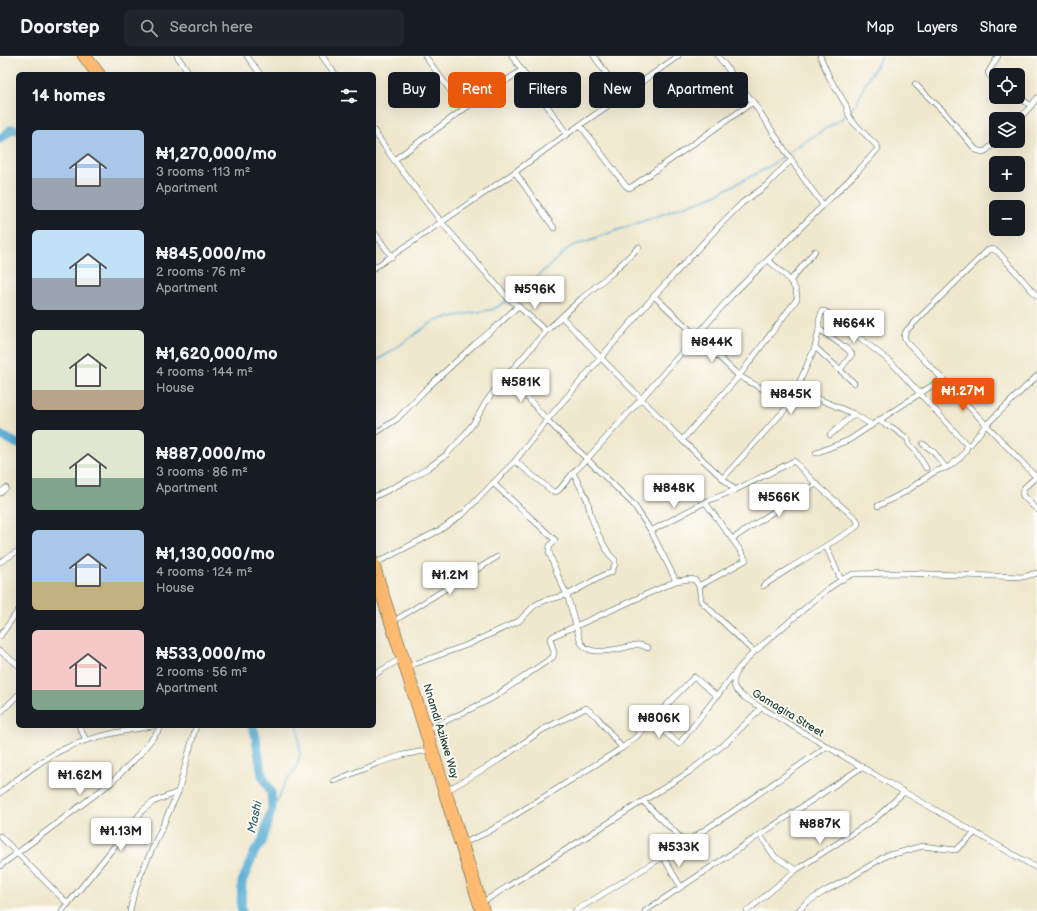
<!DOCTYPE html>
<meta charset="utf-8">
<style>
:root{--surface:#171b24;--page:#20242c;--text:#f1f3f6;--muted:#9ea1a6;--line:#363941;--accent:#ea580c}
body{margin:0;font-family:"Balsamiq Sans",sans-serif;background:var(--page);color:var(--text);height:100vh;display:flex;flex-direction:column;font-size:15px;white-space:nowrap}
*{box-sizing:border-box;margin:0}
p{font-size:13px;color:var(--muted)}
.icon{flex:none;width:22px;height:22px;fill:none;stroke:currentColor;stroke-width:2;stroke-linecap:round;stroke-linejoin:round}
.map{position:relative;flex:1;overflow:hidden}
.drawer{position:absolute;left:16px;top:16px;width:360px;height:656px;display:flex;flex-direction:column;background:var(--surface);border-radius:6px;box-shadow:0 4px 16px #0002}
.drawer>*{flex:none}
.top-card{position:absolute;left:388px;top:16px;width:380px;height:36px;display:flex;gap:8px}
.controls{position:absolute;left:989px;top:12px;display:grid;gap:8px}
.controls a{display:grid;place-items:center;width:36px;height:36px;border-radius:6px;background:var(--surface);box-shadow:0 4px 16px #0002;font-size:20px}
.price{position:absolute;translate:-50% -34px;padding:0 9px;border-radius:4px;background:#fff;color:#222;font-size:13px;line-height:26px;filter:drop-shadow(0 1px 2px #0008)}
.price::after{content:'';position:absolute;left:50%;top:24px;width:12px;height:9px;margin-left:-6px;background:inherit;clip-path:polygon(0 0,100% 0,50% 100%)}
.price.current{background:var(--accent);color:#fff}
ul{padding:0;list-style:none}
li{display:flex;align-items:center;gap:12px;height:100px;padding:0 16px}
li span{display:grid;place-items:center;flex:none;width:112px;height:80px;border-radius:6px;color:#555}
li>.icon{margin-inline-start:auto}
span .icon{width:48px;height:48px;fill:#fffc;stroke-width:1}
li b{font-size:17px}
h2{display:flex;justify-content:space-between;align-items:center;height:48px;padding:0 16px;font-size:17px}
.tag{padding:0 14px;border-radius:6px;background:var(--surface);box-shadow:0 4px 16px #0002;font-size:14px;line-height:36px}
.tag.current{background:var(--accent);color:#fff}
header{display:flex;align-items:center;gap:24px;box-sizing:border-box;height:56px;padding:0 20px;background:var(--surface);border-bottom:1px solid var(--line)}
header strong{font-size:19px}
nav{display:flex;gap:22px;margin-inline-start:auto;font-size:14px}
.search{width:280px;height:36px;background:var(--page);display:flex;align-items:center;gap:10px;box-sizing:border-box;padding:0 14px;border-radius:6px;color:var(--muted);font-size:15px}
.map>svg:first-child{display:block}
.lines{fill:none;stroke-linecap:round;stroke-linejoin:round}
.stream{stroke:#59add5;stroke-width:1.5}
.river{stroke:#59add5;stroke-width:9}
.minor-casing{stroke:#3e574b;stroke-width:6}
.highway-casing{stroke:#3e574b;stroke-width:8}
.minor{stroke:#fff;stroke-width:5}
.highway{stroke:#ffbb71;stroke-width:7}
.labels{text-anchor:middle;dominant-baseline:central;stroke-width:3.5;stroke-linejoin:round;paint-order:stroke}
.street-label{font-size:11px;fill:#1f3d34;stroke:#fdfcf7}
.water-label{font-size:12px;font-style:italic;fill:#305f64;stroke:#fdfcf7}
</style>
<header>
<strong>Doorstep</strong>
<div class="search"><svg class="icon" aria-label="search" viewBox="0 0 24 24"><circle cx="10" cy="10" r="6"/><path d="M15 15l6 6"/></svg>Search here</div>
<nav><a>Map</a><a>Layers</a><a>Share</a></nav>
</header>
<div class="map">
<svg width="1037" height="855" viewBox="0 0 1037 855">
<rect width="100%" height="100%" fill="#fdfcf7"/>
<filter id="ink" filterUnits="userSpaceOnUse"><feTurbulence type="fractalNoise" baseFrequency=".025" numOctaves="2"/><feDisplacementMap in="SourceGraphic" scale="8" xChannelSelector="R" yChannelSelector="G"/><feConvolveMatrix kernelMatrix="1 2 1 2 8 2 1 2 1" color-interpolation-filters="sRGB"/></filter>
<filter id="wash" filterUnits="userSpaceOnUse"><feTurbulence type="fractalNoise" baseFrequency=".012" numOctaves="4" result="noise"/><feDisplacementMap in="SourceGraphic" scale="16" xChannelSelector="R" yChannelSelector="G"/><feGaussianBlur stdDeviation="0.9" result="paint"/><feColorMatrix in="noise" values="0 0 0 0 0 0 0 0 0 0 0 0 0 0 0 0 0 1.4 0 .05"/><feComposite in="paint" operator="in"/></filter>
<g filter="url(#wash)">
<rect width="100%" height="100%" fill="#f0e8ce"/>
<g class="lines">
<g class="stream">
<path d="M 849,55 L 856,48 L 865,28 L 882,0"/>
<path d="M 789,96 L 799,89 L 841,63 L 847,57"/>
<path d="M 511,242 L 521,235 L 570,191 L 711,141 L 767,112 L 786,98"/>
<path d="M 374,306 L 389,297 L 435,264 L 494,253 L 508,244"/>
<path d="M 272,752 L 277,745 L 286,725 L 296,713 L 300,699 L 298,670"/>
</g>
<g class="river">
<path d="M 0,83 L 12,73 L 18,74"/>
<path d="M 0,379 L 18,388"/>
<path d="M 242,855 L 241,852 L 242,826 L 255,795 L 262,786 L 272,752 L 271,736 L 262,719 L 255,677 L 252,670"/>
</g>
</g>
</g>
<g filter="url(#ink)">
<g class="lines">
<defs>
<g id="minor">
<path d="M 177,0 L 190,18"/>
<path d="M 247,0 L 260,18"/>
<path d="M 322,0 L 335,18"/>
<path d="M 425,0 L 464,53"/>
<path d="M 512,0 L 567,78"/>
<path d="M 594,0 L 622,40"/>
<path d="M 718,0 L 753,46 L 804,123 L 823,149"/>
<path d="M 996,25 L 990,20 L 988,17 L 998,0"/>
<path d="M 915,28 L 943,55 L 976,94 L 983,96 L 987,94 L 996,85"/>
<path d="M 1018,40 L 1031,50"/>
<path d="M 1018,64 L 1031,50 L 1037,42"/>
<path d="M 580,69 L 626,130 L 629,132 L 633,130 L 753,46"/>
<path d="M 374,75 L 394,104 L 442,167 L 507,241 L 518,250 L 546,275"/>
<path d="M 394,104 L 464,53 L 522,14"/>
<path d="M 515,116 L 554,172"/>
<path d="M 374,176 L 392,201"/>
<path d="M 374,212 L 515,116 L 567,78 L 622,40 L 678,0"/>
<path d="M 790,225 L 815,195"/>
<path d="M 654,240 L 739,320 L 790,348"/>
<path d="M 562,261 L 601,302 L 682,384 L 735,434"/>
<path d="M 819,273 L 846,292 L 852,298 L 840,314"/>
<path d="M 815,291 L 854,327"/>
<path d="M 508,319 L 547,364 L 634,449 L 651,475 L 676,525"/>
<path d="M 819,343 L 854,358 L 872,369"/>
<path d="M 879,364 L 884,368 L 893,372 L 908,383 L 909,388 L 915,394 L 926,412"/>
<path d="M 374,378 L 397,363 L 426,333 L 475,288 L 498,269 L 518,250"/>
<path d="M 830,379 L 854,358"/>
<path d="M 682,384 L 739,320 L 797,243 C 798,227 779,214 768,204"/>
<path d="M 923,388 L 933,395 L 946,412"/>
<path d="M 816,397 L 849,384 L 942,323"/>
<path d="M 515,405 L 552,435 L 555,436 L 559,434 L 573,417 L 587,403 L 641,343 L 732,239 L 857,116 L 876,95 L 878,92 L 876,89 L 853,66 L 849,60 L 846,49 L 829,21 L 820,0"/>
<path d="M 1036,421 L 907,286 L 904,281 L 906,275 L 988,194 L 993,193 L 998,196 L 1037,240"/>
<path d="M 723,422 L 790,348 L 815,291 L 819,273 L 819,265 L 822,255 L 824,255 L 828,257 L 892,307 L 967,389 L 970,389 L 986,369 L 1037,320"/>
<path d="M 493,427 L 555,484 C 551,488 549,490 549,496 L 558,520 L 567,539 L 581,587 C 583,589 585,592 588,593 C 596,597 614,594 623,592 C 633,590 637,586 648,592"/>
<path d="M 0,437 L 6,432"/>
<path d="M 374,441 L 410,423 L 428,412 L 446,399 L 462,382 L 475,365 L 486,346 L 497,331 L 546,275 L 582,242 L 613,216 L 639,191"/>
<path d="M 705,446 L 740,494 L 746,504 L 699,530 L 701,545 L 754,596"/>
<path d="M 878,450 L 905,436 L 934,416 L 950,410 L 962,400 L 966,394 L 967,389"/>
<path d="M 1037,454 L 1023,440 L 1022,437 L 1024,432 L 1037,420"/>
<path d="M 651,475 L 705,446 L 735,434 L 794,405 L 816,428 L 856,463 L 858,466 L 858,468 L 855,472 L 790,512 L 763,530"/>
<path d="M 732,483 L 816,428"/>
<path d="M 826,490 L 841,524"/>
<path d="M 0,506 L 18,495"/>
<path d="M 376,507 L 440,474 L 464,457 L 515,405 L 547,364 L 654,240 L 718,171 L 742,147 L 767,129 L 785,110 L 792,104"/>
<path d="M 1037,517 L 1023,521 L 900,517 L 853,518 L 841,524 L 825,535 L 754,596 L 738,613 L 734,623 L 734,630 L 736,634 L 745,642 L 904,736 L 1037,812"/>
<path d="M 394,565 L 497,501"/>
<path d="M 0,580 L 18,555"/>
<path d="M 0,595 L 18,609"/>
<path d="M 409,610 L 467,589 L 519,565 L 535,549 L 546,544 L 567,539 L 608,517 L 611,517 L 615,508 L 615,504 L 609,498 L 598,478 L 591,460 L 587,443 L 573,417"/>
<path d="M 374,619 L 400,603"/>
<path d="M 0,657 L 18,639"/>
<path d="M 651,665 L 679,688 L 717,640 L 735,617"/>
<path d="M 79,670 L 86,684"/>
<path d="M 429,673 L 491,643 L 553,601 L 554,596 L 550,583 L 553,580 L 576,570 L 676,525 L 690,523 L 695,524 L 699,530"/>
<path d="M 334,725 L 378,707 L 403,699 L 429,694"/>
<path d="M 448,734 L 499,704 L 542,674 L 586,652 L 597,661 L 622,692"/>
<path d="M 0,737 C 21,720 42,703 66,692 C 93,680 123,675 153,670"/>
<path d="M 643,745 L 685,786"/>
<path d="M 760,779 L 775,801 L 796,814"/>
<path d="M 0,780 L 68,848"/>
<path d="M 464,787 L 488,776 L 622,692 L 636,681 L 651,665 L 694,621 L 717,640"/>
<path d="M 663,801 L 681,831"/>
<path d="M 0,810 L 112,726 L 140,698 L 162,670"/>
<path d="M 483,846 L 689,716 L 727,686 L 761,652"/>
<path d="M 62,855 L 106,801 L 143,754 L 153,746 L 178,736"/>
<path d="M 130,855 L 133,841 L 140,820 L 178,736 L 196,670"/>
<path d="M 575,855 L 663,801 L 732,756 L 826,691"/>
<path d="M 645,855 L 862,711"/>
<path d="M 747,855 L 796,814 L 875,763 L 904,736"/>
<path d="M 798,855 L 806,847 L 827,834 L 850,822 L 887,799 L 898,797 L 922,790 L 956,794 L 975,777"/>
</g>
<g id="highway">
<path d="M 81,0 L 94,18"/>
<path d="M 88,0 L 102,18"/>
<path d="M 374,502 L 486,855"/>
<path d="M 374,523 L 403,612 L 479,855"/>
</g>
</defs>
<use href="#minor" class="minor-casing"/>
<use href="#highway" class="highway-casing"/>
<use href="#minor" class="minor"/>
<use href="#highway" class="highway"/>
</g>
</g>
<g class="labels">
<g class="street-label">
<text transform="translate(788 657) rotate(31)">Gamagira Street</text>
<text transform="translate(441 675) rotate(73)">Nnamdi Azikwe Way</text>
</g>
<g class="water-label">
<text transform="translate(255 761) rotate(-78)">Mashi</text>
</g>
</g>
</svg>
<div class="controls">
<a><svg class="icon" aria-label="locate" viewBox="0 0 24 24"><circle cx="12" cy="12" r="6"/><path d="M12 2v4M12 18v4M2 12h4M18 12h4"/></svg></a>
<a><svg class="icon" aria-label="layers" viewBox="0 0 24 24"><path d="M12 4l9 5-9 5-9-5zM3 14l9 5 9-5"/></svg></a>
<a>+</a>
<a>−</a>
</div>
<b class="price" style="left:535px;top:254px">₦596K</b>
<b class="price" style="left:854px;top:288px">₦664K</b>
<b class="price" style="left:712px;top:307px">₦844K</b>
<b class="price" style="left:521px;top:347px">₦581K</b>
<b class="price current" style="left:963px;top:356px">₦1.27M</b>
<b class="price" style="left:791px;top:359px">₦845K</b>
<b class="price" style="left:674px;top:453px">₦848K</b>
<b class="price" style="left:779px;top:462px">₦566K</b>
<b class="price" style="left:450px;top:540px">₦1.2M</b>
<b class="price" style="left:659px;top:683px">₦806K</b>
<b class="price" style="left:80px;top:740px">₦1.62M</b>
<b class="price" style="left:820px;top:789px">₦887K</b>
<b class="price" style="left:121px;top:796px">₦1.13M</b>
<b class="price" style="left:679px;top:812px">₦533K</b>
<div class="top-card">
<a class="tag">Buy</a>
<a class="tag current">Rent</a>
<a class="tag">Filters</a>
<a class="tag">New</a>
<a class="tag">Apartment</a>
</div>
<section class="drawer">
<h2>14 homes<svg class="icon" aria-label="filters" viewBox="0 0 24 24"><path d="M4 7h16M4 17h16"/><circle cx="9" cy="7" r="2"/><circle cx="15" cy="17" r="2"/></svg></h2>
<ul>
<li><span style="background:linear-gradient(#a9c7e8 60%,#9aa5b1 0)"><svg class="icon" aria-label="home" viewBox="0 0 24 24"><path d="M3 11l9-7 9 7M6 9v11h12V9"/></svg></span><div><b>₦1,270,000/mo</b><p>3 rooms · 113 m²</p><p>Apartment</p></div></li>
<li><span style="background:linear-gradient(#bfe0f5 60%,#9aa5b1 0)"><svg class="icon" aria-label="home" viewBox="0 0 24 24"><path d="M3 11l9-7 9 7M6 9v11h12V9"/></svg></span><div><b>₦845,000/mo</b><p>2 rooms · 76 m²</p><p>Apartment</p></div></li>
<li><span style="background:linear-gradient(#dfe7d0 75%,#b9a48a 0)"><svg class="icon" aria-label="home" viewBox="0 0 24 24"><path d="M3 11l9-7 9 7M6 9v11h12V9"/></svg></span><div><b>₦1,620,000/mo</b><p>4 rooms · 144 m²</p><p>House</p></div></li>
<li><span style="background:linear-gradient(#dfe7d0 60%,#7fa58c 0)"><svg class="icon" aria-label="home" viewBox="0 0 24 24"><path d="M3 11l9-7 9 7M6 9v11h12V9"/></svg></span><div><b>₦887,000/mo</b><p>3 rooms · 86 m²</p><p>Apartment</p></div></li>
<li><span style="background:linear-gradient(#a9c7e8 65%,#c2b280 0)"><svg class="icon" aria-label="home" viewBox="0 0 24 24"><path d="M3 11l9-7 9 7M6 9v11h12V9"/></svg></span><div><b>₦1,130,000/mo</b><p>4 rooms · 124 m²</p><p>House</p></div></li>
<li><span style="background:linear-gradient(#f6c9c9 75%,#7fa58c 0)"><svg class="icon" aria-label="home" viewBox="0 0 24 24"><path d="M3 11l9-7 9 7M6 9v11h12V9"/></svg></span><div><b>₦533,000/mo</b><p>2 rooms · 56 m²</p><p>Apartment</p></div></li>
</ul>
</section>
</div>
